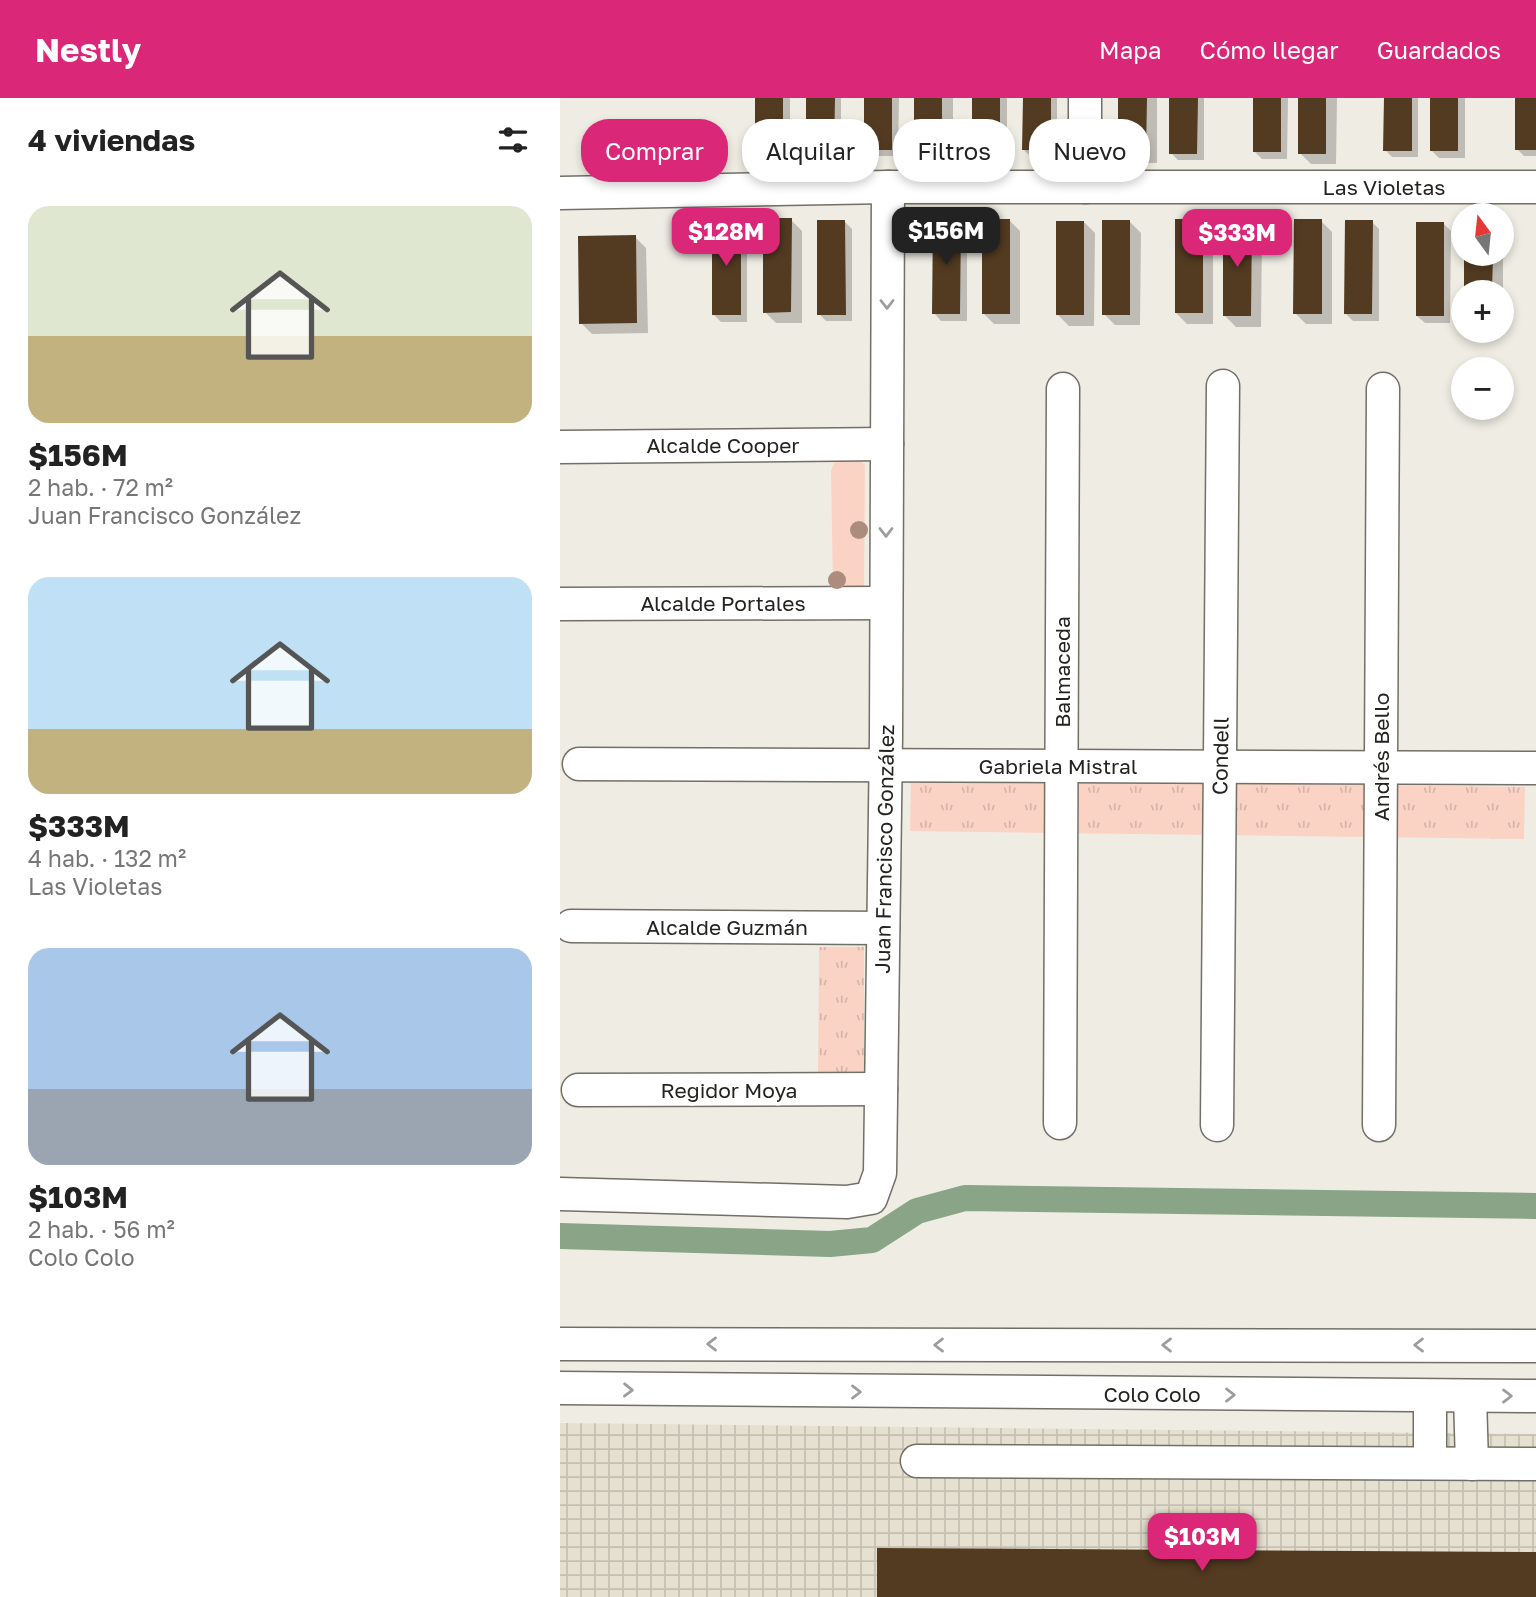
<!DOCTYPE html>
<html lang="es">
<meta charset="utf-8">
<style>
:root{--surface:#fff;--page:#f6f6f6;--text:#222;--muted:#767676;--accent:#db2777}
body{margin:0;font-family:"Golos Text",sans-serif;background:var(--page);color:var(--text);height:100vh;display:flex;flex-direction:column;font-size:26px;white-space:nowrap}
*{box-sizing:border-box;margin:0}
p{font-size:23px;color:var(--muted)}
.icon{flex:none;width:38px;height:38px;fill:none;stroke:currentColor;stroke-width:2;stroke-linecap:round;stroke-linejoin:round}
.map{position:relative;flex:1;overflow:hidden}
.sheet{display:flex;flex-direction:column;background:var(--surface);width:560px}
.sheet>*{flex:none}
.hud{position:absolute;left:21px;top:21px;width:665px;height:63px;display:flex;gap:14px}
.needle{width:46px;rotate:345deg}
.controls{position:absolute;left:891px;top:105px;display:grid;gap:14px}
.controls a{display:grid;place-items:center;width:63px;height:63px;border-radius:50%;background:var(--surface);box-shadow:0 4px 10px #0003;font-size:35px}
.price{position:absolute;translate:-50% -60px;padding:0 16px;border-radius:14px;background:var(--accent);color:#fff;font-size:23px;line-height:46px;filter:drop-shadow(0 2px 4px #0008)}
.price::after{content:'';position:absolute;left:50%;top:42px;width:21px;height:16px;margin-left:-10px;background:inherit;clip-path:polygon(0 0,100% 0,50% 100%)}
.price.active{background:#222;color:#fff}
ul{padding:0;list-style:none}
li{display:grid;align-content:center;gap:14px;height:371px;padding:0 28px}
li span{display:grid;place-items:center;height:217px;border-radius:21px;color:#555}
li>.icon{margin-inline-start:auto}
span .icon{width:126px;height:126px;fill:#fffc;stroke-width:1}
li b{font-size:30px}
h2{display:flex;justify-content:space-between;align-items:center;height:84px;padding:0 28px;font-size:30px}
.pill{padding:0 24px;border-radius:28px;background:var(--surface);box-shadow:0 4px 10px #0003;font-size:24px;line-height:63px}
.pill.active{background:var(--accent);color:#fff}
header{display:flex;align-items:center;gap:42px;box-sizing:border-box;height:98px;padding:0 35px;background:var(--accent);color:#fff}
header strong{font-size:33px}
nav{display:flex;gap:38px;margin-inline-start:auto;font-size:24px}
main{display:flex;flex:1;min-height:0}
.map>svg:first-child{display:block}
.industrial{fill:url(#industrial-grid)}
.grass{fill:url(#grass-tufts)}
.green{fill:#fad3c5}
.shadow{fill:#0003}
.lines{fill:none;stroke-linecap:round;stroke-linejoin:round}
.canal{stroke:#89a486;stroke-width:26}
.building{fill:#533b21}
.minor-casing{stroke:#726f67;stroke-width:35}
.minor{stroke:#fff;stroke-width:32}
.tree{fill:#ab8c7d}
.oneway{stroke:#9c9c9b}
.labels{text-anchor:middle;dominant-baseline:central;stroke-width:7;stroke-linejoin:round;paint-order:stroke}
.street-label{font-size:21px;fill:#242320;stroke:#fff}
</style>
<header>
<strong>Nestly</strong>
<nav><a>Mapa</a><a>Cómo llegar</a><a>Guardados</a></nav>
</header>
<main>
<section class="sheet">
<h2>4 viviendas<svg class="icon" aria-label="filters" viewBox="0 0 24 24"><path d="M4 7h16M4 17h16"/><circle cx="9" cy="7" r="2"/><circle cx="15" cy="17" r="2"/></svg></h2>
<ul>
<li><span style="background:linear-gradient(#dfe7d0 60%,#c2b280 0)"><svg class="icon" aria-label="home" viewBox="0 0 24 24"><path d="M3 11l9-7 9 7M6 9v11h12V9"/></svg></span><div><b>$156M</b><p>2 hab. · 72 m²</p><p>Juan Francisco González</p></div></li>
<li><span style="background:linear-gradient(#bfe0f5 70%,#c2b280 0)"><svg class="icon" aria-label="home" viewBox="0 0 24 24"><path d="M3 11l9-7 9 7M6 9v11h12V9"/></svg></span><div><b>$333M</b><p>4 hab. · 132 m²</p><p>Las Violetas</p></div></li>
<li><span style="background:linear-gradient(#a9c7e8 65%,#9aa5b1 0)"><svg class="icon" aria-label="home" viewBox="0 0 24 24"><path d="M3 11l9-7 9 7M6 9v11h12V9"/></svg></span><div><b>$103M</b><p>2 hab. · 56 m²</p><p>Colo Colo</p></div></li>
</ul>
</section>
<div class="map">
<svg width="976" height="1499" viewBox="0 0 976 1499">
<defs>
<pattern id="industrial-grid" width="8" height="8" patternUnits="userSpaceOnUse" patternTransform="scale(1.75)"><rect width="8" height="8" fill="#e6e0d0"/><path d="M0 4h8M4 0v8" fill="none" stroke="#c5c0b2"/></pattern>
<pattern id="grass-tufts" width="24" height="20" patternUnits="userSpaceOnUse" patternTransform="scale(1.75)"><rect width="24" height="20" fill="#fad3c5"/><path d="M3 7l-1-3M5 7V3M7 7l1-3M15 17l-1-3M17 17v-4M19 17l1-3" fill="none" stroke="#d6b5a9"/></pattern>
</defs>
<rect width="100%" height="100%" fill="#efece3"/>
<path class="industrial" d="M 0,1325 L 976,1336 L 976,1499 L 0,1499 Z"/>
<g class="grass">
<path d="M 351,682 L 965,689 L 964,741 L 350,733 Z"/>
<path d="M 259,849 L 304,849 L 304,979 L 258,979 Z"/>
</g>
<path class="green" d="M 281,359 L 297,360 L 305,367 L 304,489 L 273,489 L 271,373 L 274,365 Z"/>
<g class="shadow">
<path d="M 197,0 L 230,0 L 230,60 L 204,60 L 197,53 Z"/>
<path d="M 248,0 L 281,0 L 281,61 L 255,61 L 248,53 Z"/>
<path d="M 306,0 L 339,0 L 338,58 L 313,58 L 306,51 Z"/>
<path d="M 356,0 L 393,0 L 393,67 L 367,67 L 356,56 Z"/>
<path d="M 414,0 L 447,0 L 447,57 L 421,57 L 414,50 Z"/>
<path d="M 464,0 L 497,0 L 497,59 L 471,59 L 464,52 Z"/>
<path d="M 560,0 L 597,0 L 597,65 L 571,65 L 560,54 Z"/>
<path d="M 611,0 L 644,0 L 644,62 L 618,62 L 611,55 Z"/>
<path d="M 695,0 L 728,0 L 727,61 L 702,61 L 695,54 Z"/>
<path d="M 740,0 L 777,0 L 776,66 L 751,66 L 740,55 Z"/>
<path d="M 825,0 L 858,0 L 858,59 L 832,59 L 825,52 Z"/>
<path d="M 872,0 L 905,0 L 905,60 L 879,60 L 872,53 Z"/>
<path d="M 957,0 L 976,0 L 976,58 L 964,58 L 957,51 Z"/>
<path d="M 231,122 L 242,133 L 242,225 L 216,225 L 205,214 Z"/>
<path d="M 449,122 L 460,133 L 460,226 L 434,226 L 423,215 Z"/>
<path d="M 642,122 L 653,133 L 653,226 L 627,226 L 616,215 Z"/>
<path d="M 761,123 L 772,134 L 772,226 L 746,226 L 735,215 Z"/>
<path d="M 285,124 L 292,131 L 292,223 L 266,223 L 259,216 Z"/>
<path d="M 400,124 L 407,131 L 407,223 L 381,223 L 374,215 Z"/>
<path d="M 524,124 L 535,135 L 534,228 L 509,228 L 498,217 Z"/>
<path d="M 570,124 L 581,135 L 580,227 L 555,227 L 544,216 Z"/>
<path d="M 812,124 L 819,131 L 819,223 L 793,223 L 786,216 Z"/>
<path d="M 180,125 L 187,132 L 187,224 L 161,224 L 154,217 Z"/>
<path d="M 691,126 L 702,137 L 701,229 L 676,229 L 665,218 Z"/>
<path d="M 884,126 L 891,133 L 890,225 L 865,225 L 857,218 Z"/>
<path d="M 942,134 L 943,135 L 943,227 L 942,194 L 906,194 L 906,156 L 942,156 Z"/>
<path d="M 75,139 L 86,150 L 88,235 L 32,236 L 21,225 Z"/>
</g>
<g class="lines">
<path class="canal" d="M 0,1138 L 270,1146 L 312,1142 L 357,1113 L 405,1100 L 976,1108"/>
</g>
<g class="building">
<rect x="195" y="0" width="28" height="54"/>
<path d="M 246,0 L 275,0 L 274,54 L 246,54 Z"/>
<rect x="304" y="0" width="28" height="52"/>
<rect x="354" y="0" width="28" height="57"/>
<rect x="412" y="0" width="28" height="51"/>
<path d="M 463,0 L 491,0 L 491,52 L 462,52 Z"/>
<path d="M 558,0 L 587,0 L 586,54 L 558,54 Z"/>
<path d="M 609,0 L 638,0 L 637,56 L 609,56 Z"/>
<rect x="693" y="0" width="28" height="54"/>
<rect x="738" y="0" width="28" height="56"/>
<path d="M 824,0 L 852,0 L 852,53 L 823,53 Z"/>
<rect x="870" y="0" width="28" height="53"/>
<rect x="955" y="0" width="21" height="52"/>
<path d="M 203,120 L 232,120 L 231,214 L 203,215 Z"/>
<rect x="422" y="121" width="28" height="95"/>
<rect x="615" y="121" width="28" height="94"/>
<path d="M 734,121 L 762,121 L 762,216 L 733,216 Z"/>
<path d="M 257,122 L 285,122 L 286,217 L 257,217 Z"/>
<path d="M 373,122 L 401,122 L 400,216 L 372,216 Z"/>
<rect x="542" y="122" width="28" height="95"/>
<path d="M 785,122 L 813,122 L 812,216 L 784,216 Z"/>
<rect x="152" y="123" width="29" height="94"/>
<rect x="496" y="123" width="28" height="94"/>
<path d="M 663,124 L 692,124 L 691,218 L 663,218 Z"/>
<rect x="856" y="124" width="28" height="94"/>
<path d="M 76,137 L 77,225 L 19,226 L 18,138 Z"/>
<path d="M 904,156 L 933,156 L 932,194 L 904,194 Z"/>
<path d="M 317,1450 L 976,1454 L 976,1499 L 317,1499 Z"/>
</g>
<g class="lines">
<defs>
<g id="minor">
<path d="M 525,0 L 525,89"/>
<path d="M 0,95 L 328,89 L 976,89"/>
<path d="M 0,349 L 327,346"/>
<path d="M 0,506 L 326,505"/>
<path d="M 19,666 L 976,670"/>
<path d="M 11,828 L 323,830"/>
<path d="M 18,992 L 321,991"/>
<path d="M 500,1025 L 503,291"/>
<path d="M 657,1027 L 663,288"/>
<path d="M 819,1027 L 823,291"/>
<path d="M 0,1096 L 287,1104 L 311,1100 L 320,1075 L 326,639 L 328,89"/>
<path d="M 0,1246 L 976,1248"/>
<path d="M 0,1290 L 976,1298"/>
<path d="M 870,1298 L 870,1365"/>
<path d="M 910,1298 L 912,1366"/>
<path d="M 357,1363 L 976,1366"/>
</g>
</defs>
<use href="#minor" class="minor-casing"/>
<use href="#minor" class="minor"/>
</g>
<g class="tree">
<circle cx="299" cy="432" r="9"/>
<circle cx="277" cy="482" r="9"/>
</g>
<defs><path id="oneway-chevron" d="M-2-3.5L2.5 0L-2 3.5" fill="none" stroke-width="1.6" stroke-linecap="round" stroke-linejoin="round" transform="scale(1.75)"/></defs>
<g class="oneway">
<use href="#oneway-chevron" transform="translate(327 206) rotate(90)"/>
<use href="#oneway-chevron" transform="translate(326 434) rotate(90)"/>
<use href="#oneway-chevron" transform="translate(152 1246) rotate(-180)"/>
<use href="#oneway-chevron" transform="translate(379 1247) rotate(-180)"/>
<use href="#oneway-chevron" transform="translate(607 1247) rotate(-180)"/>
<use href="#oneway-chevron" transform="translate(859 1247) rotate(-180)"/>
<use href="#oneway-chevron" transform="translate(68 1292) rotate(1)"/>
<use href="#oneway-chevron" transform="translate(296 1294)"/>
<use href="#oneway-chevron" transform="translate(670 1297)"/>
<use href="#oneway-chevron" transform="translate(947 1298)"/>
</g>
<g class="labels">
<g class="street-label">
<text x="824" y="89">Las Violetas</text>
<text x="163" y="347">Alcalde Cooper</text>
<text x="163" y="505">Alcalde Portales</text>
<text transform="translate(502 574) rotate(-90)">Balmaceda</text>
<text transform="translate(660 658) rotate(-89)">Condell</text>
<text transform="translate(821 659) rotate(-90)">Andrés Bello</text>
<text x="498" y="668">Gabriela Mistral</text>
<text transform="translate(324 751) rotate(-89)">Juan Francisco González</text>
<text x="167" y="829">Alcalde Guzmán</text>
<text x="169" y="992">Regidor Moya</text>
<text x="592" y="1296">Colo Colo</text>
</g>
</g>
</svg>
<div class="controls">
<a><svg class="needle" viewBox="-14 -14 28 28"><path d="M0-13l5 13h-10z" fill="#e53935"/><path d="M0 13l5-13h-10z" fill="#767676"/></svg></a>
<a>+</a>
<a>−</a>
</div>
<b class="price active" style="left:386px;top:169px">$156M</b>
<b class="price" style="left:166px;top:170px">$128M</b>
<b class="price" style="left:677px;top:171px">$333M</b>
<b class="price" style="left:642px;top:1475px">$103M</b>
<div class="hud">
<a class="pill active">Comprar</a>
<a class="pill">Alquilar</a>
<a class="pill">Filtros</a>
<a class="pill">Nuevo</a>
</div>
</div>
</main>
